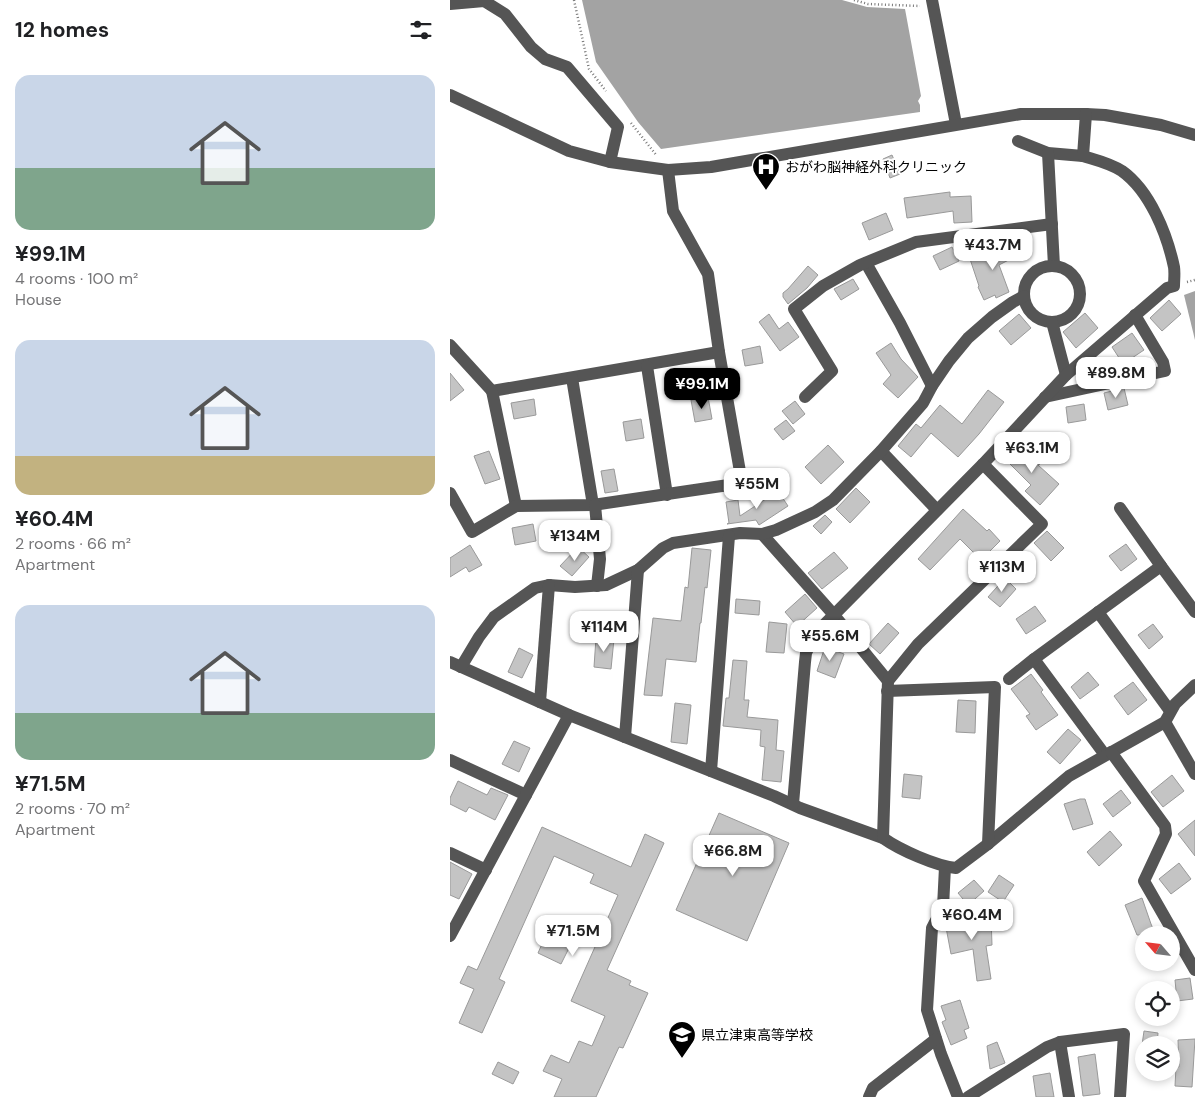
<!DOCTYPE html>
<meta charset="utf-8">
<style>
:root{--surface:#fff;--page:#f2f2f2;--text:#202124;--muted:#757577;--accent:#000}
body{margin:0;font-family:"DM Sans","Noto Sans JP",sans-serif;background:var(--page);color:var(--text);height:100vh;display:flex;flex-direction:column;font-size:19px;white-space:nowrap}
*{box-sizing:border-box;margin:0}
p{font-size:16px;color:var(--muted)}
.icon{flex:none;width:28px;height:28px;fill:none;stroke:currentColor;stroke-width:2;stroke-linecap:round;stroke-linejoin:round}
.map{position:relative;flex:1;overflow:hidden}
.panel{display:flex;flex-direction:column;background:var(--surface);width:450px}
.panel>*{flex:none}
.needle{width:32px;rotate:298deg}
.fabs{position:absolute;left:685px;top:926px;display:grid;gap:10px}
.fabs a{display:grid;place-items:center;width:45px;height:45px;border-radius:50%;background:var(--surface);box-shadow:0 2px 8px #0003;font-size:25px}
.price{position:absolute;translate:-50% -42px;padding:0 11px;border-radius:10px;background:#fff;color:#222;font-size:16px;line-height:32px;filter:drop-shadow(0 1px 2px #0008)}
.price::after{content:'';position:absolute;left:50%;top:30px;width:15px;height:11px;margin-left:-8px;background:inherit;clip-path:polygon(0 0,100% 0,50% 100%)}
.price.on{background:var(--accent);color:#fff}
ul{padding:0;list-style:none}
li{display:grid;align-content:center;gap:10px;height:265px;padding:0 15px}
li span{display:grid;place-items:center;height:155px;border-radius:15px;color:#555}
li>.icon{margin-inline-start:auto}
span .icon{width:90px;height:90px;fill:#fffc;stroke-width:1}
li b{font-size:21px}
h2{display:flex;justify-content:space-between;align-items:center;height:60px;padding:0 15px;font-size:21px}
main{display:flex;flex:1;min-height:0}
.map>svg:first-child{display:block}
.water{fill:#a3a3a3}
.building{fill:#c4c4c4;stroke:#999}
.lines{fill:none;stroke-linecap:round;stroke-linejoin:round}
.path{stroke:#777;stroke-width:2.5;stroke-dasharray:1 2.5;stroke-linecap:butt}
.minor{stroke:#555;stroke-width:12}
.labels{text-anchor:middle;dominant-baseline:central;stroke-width:4;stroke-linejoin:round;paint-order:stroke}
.poi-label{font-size:14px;fill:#000;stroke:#fff;text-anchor:start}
</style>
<main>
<section class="panel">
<h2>12 homes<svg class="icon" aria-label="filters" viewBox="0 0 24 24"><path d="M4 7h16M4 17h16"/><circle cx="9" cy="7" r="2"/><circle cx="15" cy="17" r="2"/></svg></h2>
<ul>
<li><span style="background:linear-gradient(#c9d6e8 60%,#7fa58c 0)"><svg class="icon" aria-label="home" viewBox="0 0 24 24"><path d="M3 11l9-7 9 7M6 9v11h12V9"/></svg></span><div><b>¥99.1M</b><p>4 rooms · 100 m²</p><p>House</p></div></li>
<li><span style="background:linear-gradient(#c9d6e8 75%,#c2b280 0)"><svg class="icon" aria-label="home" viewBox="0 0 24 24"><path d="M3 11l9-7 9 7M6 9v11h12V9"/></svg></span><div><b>¥60.4M</b><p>2 rooms · 66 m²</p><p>Apartment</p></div></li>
<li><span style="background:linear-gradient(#c9d6e8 70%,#7fa58c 0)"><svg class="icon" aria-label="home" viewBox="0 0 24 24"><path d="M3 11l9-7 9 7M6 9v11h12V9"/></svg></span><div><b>¥71.5M</b><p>2 rooms · 70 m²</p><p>Apartment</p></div></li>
</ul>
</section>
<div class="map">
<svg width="745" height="1097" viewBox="0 0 745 1097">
<rect width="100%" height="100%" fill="#fff"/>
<g class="water">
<path d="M 132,0 L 392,0 L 417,7 L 455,9 L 471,96 L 468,101 L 470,105 L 470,112 L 211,149 L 188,122 L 146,62 Z"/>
<path d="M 745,291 L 745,340 L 734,295 Z"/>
</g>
<g class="building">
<path d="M 442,155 L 450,174 L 440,178 L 433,159 Z"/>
<path d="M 500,192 L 500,197 L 521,196 L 522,222 L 504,223 L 503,211 L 457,218 L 454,198 Z"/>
<path d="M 436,213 L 443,230 L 419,240 L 412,223 Z"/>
<path d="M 572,245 L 574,252 L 549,265 L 559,292 L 546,298 L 545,295 L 534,300 L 528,287 L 529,286 L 520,259 L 544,249 L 546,254 Z"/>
<path d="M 502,247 L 509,261 L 490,270 L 483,256 Z"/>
<path d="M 358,266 L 368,275 L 357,288 L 338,304 L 333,297 L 333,293 L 338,289 Z"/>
<path d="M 403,279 L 409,289 L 391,300 L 384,289 Z"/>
<path d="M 719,300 L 731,314 L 712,331 L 700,318 Z"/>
<path d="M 635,313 L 648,328 L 626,348 L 613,332 Z"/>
<path d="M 319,314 L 329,329 L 338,322 L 349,337 L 330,351 L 309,322 Z"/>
<path d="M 569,314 L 581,328 L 561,345 L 549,331 Z"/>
<path d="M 682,333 L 694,350 L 673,364 L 662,347 Z"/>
<path d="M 441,343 L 451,359 L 468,377 L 448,398 L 433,384 L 441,375 L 426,353 Z"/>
<path d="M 310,346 L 313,363 L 295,366 L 292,350 Z"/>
<path d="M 0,373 L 14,390 L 0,401 Z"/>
<path d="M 674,388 L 678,405 L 658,410 L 654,393 Z"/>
<path d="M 538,390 L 554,402 L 529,434 L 508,457 L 481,433 L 461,457 L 448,446 L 466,424 L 471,428 L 490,405 L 512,424 Z"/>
<path d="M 258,397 L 262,419 L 245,422 L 241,400 Z"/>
<path d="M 84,399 L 86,415 L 64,419 L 61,403 Z"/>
<path d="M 345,401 L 355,414 L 343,424 L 332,411 Z"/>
<path d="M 634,404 L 636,420 L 618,423 L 616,407 Z"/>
<path d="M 191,419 L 194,438 L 176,441 L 173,422 Z"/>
<path d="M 336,420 L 345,431 L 333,440 L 324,429 Z"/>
<path d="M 569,443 L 590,464 L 588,465 L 609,484 L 590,505 L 575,491 L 581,485 L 554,458 Z"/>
<path d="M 378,445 L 394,462 L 371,484 L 355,467 Z"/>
<path d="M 39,451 L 50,479 L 35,484 L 24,456 Z"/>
<path d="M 164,469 L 168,491 L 155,493 L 151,471 Z"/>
<path d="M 406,488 L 420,502 L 400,523 L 386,509 Z"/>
<path d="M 328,491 L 338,506 L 309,525 L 306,520 L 277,524 L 279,523 L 276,502 L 288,500 L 290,516 Z"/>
<path d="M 513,509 L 537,531 L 539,529 L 550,541 L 531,560 L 510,539 L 480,570 L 468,559 Z"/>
<path d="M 375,515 L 382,522 L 371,534 L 363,526 Z"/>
<path d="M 83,524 L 86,541 L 65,545 L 62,528 Z"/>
<path d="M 597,531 L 614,548 L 601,561 L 584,543 Z"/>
<path d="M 676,544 L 687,559 L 671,571 L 659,556 Z"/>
<path d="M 20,545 L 32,565 L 19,572 L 16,567 L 0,577 L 0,558 Z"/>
<path d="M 128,547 L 139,557 L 122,576 L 110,566 Z"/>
<path d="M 242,548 L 261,550 L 257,588 L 255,587 L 251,623 L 250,623 L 246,662 L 216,659 L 212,696 L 194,695 L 203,618 L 231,621 L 235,587 L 238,588 Z"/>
<path d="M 384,552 L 398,568 L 372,589 L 358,573 Z"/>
<path d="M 555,578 L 566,589 L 550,607 L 538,597 Z"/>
<path d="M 355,594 L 367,608 L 347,626 L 335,612 Z"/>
<path d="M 286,599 L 310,601 L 309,615 L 285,613 Z"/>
<path d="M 585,606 L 596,621 L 576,634 L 566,619 Z"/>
<path d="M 319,622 L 337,624 L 334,653 L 316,652 Z"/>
<path d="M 438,623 L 449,633 L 430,654 L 419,644 Z"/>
<path d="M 703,624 L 713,637 L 699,649 L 688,635 Z"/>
<path d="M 146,638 L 164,639 L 161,669 L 144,667 Z"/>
<path d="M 375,647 L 394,654 L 385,678 L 367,671 Z"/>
<path d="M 69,648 L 83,655 L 72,678 L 58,672 Z"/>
<path d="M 283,660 L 297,661 L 294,700 L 299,700 L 297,717 L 328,720 L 326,750 L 334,751 L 331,782 L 312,780 L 315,747 L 310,746 L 311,730 L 273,726 L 276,698 L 279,698 Z"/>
<path d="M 638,672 L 649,685 L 630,699 L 621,687 Z"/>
<path d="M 581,674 L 593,690 L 591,692 L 608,715 L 586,730 L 576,716 L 580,714 L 561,689 Z"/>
<path d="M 683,682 L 697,700 L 678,715 L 664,696 Z"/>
<path d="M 508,700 L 526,701 L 525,733 L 506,732 Z"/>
<path d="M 225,703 L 241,705 L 237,744 L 221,742 Z"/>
<path d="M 618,729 L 631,740 L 610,764 L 597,752 Z"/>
<path d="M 64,741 L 80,748 L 69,772 L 52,764 Z"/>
<path d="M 454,774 L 472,776 L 470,799 L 452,797 Z"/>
<path d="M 722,775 L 734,791 L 713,807 L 701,792 Z"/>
<path d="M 8,781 L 37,795 L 41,788 L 58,795 L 45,820 L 19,807 L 16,812 L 0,804 L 0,798 Z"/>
<path d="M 671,790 L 681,803 L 663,817 L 653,804 Z"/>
<path d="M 630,799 L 635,799 L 643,824 L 623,830 L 614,804 Z"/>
<path d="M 269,813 L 339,843 L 297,941 L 226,910 Z"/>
<path d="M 745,820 L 745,856 L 728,834 Z"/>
<path d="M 92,827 L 181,867 L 195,834 L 214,843 L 157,970 L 181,981 L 179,985 L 198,993 L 173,1048 L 169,1047 L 146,1097 L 104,1097 L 112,1079 L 93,1071 L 101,1055 L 119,1063 L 129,1041 L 142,1046 L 155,1016 L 121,1001 L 168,895 L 140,883 L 144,874 L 104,856 L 49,979 L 55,982 L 32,1033 L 9,1023 L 24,989 L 10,983 L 18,966 L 27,970 Z"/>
<path d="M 660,831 L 672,845 L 649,866 L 637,852 Z"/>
<path d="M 0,862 L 22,874 L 9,899 L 0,895 Z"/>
<path d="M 729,863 L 741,879 L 721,894 L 709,879 Z"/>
<path d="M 549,875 L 564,885 L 553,902 L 538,892 Z"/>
<path d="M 524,880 L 534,891 L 518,905 L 508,893 Z"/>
<path d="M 692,898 L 701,924 L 706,935 L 687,935 L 675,905 Z"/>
<path d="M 541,917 L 542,945 L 536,946 L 541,979 L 527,981 L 523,949 L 501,954 L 495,922 L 519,918 Z"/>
<path d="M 96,935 L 120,946 L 111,964 L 88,953 Z"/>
<path d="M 740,978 L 743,999 L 727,1001 L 725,980 Z"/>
<path d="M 510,1000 L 519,1028 L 514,1030 L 517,1038 L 501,1045 L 492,1022 L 496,1020 L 491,1006 Z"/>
<path d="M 694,1031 L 708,1033 L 707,1045 L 692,1045 Z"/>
<path d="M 745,1039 L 742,1087 L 725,1086 L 726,1067 L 729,1067 L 728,1040 Z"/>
<path d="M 547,1042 L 555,1063 L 540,1069 L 537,1046 Z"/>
<path d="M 645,1054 L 650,1094 L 633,1096 L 628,1057 Z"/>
<path d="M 48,1062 L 69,1072 L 63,1084 L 42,1074 Z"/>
<path d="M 600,1073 L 604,1097 L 586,1097 L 583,1076 Z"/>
</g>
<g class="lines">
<g class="path">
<path d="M 124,0 L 139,69 L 156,91"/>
<path d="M 404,0 L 418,4 L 470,6"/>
<path d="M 181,123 L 207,156"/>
<path d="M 737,282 L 745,280"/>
</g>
<g class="minor">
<path d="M 482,0 L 506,124"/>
<path d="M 0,4 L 34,1 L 55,14 L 81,47 L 95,59 L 117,67 L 168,127 L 160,162"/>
<path d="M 0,95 L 119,151 L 160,162 L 218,170 L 261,167 L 571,114 L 636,114 L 655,115 L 711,125 L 745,135"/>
<path d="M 568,141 L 598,153 L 633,156"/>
<path d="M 598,153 L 604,266"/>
<path d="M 416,263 L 450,323 L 482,386"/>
<circle cx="602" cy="294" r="28"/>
<path d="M 602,322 L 616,375"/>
<path d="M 0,345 L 42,391 L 269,352"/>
<path d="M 197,366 L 217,495"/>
<path d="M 122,378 L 143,505"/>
<path d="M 42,391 L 66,506"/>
<path d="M 355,397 L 382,371 L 344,309 L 373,286 L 410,265 L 466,242 L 602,224"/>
<path d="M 595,397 L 715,371 L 713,362 L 685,315"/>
<path d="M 431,451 L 487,510"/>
<path d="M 0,493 L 22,532 L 66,506 L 143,505 L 292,483 L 269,352 L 258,274 L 223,211 L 218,170"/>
<path d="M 145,505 L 150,559 L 147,586"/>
<path d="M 670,508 L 711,566"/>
<path d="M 312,534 L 384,615 L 438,681"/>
<path d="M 648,612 L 720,711"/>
<path d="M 584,659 L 655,755"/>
<path d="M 0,662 L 119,715 L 324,796 L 350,808 L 433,838 C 450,850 486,866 506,868 L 538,844 L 619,776 L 715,722 L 725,704 L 745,685"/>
<path d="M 11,667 L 29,637 L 44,617 L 85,588 L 99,585 L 125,587 L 156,585 L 188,570 L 213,548 L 223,543 L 290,533 L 312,534 L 326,530 L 365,512 L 383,500 L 431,451 L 473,403 L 482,386 L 499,361 L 518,338 L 542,317 L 563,302 L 574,296"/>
<path d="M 559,679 L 584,659 L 711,566 L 745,612"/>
<path d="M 437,691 L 545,687 L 538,844"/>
<path d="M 90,702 L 99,585"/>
<path d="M 715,722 L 745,774"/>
<path d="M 175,737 L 188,570"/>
<path d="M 661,752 L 715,826 L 716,834 L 694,881 L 745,970"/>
<path d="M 0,760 L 76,795"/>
<path d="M 261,771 L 279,536"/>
<path d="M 343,804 L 355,662 L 356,653 L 365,634 L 533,464 L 616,375 L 717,288 L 724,286 C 724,280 725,273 724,267 C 717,234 700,191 672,171 C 660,163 646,160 633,156 L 636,114"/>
<path d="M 433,838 L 438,681 L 468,644 L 592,524 L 533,464"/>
<path d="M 0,853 L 36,870"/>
<path d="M 495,867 L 493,907 L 482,928 L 477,1010 L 491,1054 L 508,1097"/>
<path d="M 0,936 L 119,715"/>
<path d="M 610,1042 L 619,1097"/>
<path d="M 419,1097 L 423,1088 L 486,1039"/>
<path d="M 518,1097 L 597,1047 L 610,1042 L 674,1034 L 670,1097"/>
</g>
</g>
<defs>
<symbol id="hospital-pin" viewBox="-11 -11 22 30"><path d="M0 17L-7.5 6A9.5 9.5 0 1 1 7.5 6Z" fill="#000" stroke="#fff"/><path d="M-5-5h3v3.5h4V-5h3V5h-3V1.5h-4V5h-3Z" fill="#fff"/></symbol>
<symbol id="school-pin" viewBox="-11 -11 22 30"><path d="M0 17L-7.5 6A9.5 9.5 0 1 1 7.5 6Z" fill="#000" stroke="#fff"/><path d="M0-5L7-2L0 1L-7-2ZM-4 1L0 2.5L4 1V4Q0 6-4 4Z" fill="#fff"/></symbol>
</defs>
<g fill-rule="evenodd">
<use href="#hospital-pin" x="300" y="151" width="32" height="43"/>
<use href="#school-pin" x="216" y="1019" width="32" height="43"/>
</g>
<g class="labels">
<g class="poi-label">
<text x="335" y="167">おがわ脳神経外科クリニック</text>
<text x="251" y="1035">県立津東高等学校</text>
</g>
</g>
</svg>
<div class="fabs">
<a><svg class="needle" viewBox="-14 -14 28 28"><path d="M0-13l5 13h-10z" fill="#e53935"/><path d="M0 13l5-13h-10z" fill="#757577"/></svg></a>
<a><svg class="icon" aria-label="locate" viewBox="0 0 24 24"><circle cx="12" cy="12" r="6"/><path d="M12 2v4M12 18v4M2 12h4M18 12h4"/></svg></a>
<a><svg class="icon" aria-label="layers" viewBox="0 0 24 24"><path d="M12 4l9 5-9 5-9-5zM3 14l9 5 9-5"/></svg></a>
</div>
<b class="price" style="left:543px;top:271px">¥43.7M</b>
<b class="price" style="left:666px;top:399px">¥89.8M</b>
<b class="price on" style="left:252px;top:410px">¥99.1M</b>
<b class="price" style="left:582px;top:474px">¥63.1M</b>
<b class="price" style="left:307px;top:510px">¥55M</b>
<b class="price" style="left:125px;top:562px">¥134M</b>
<b class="price" style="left:552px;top:593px">¥113M</b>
<b class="price" style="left:154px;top:653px">¥114M</b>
<b class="price" style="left:380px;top:662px">¥55.6M</b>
<b class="price" style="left:283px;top:877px">¥66.8M</b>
<b class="price" style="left:522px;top:941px">¥60.4M</b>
<b class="price" style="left:123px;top:957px">¥71.5M</b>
</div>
</main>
